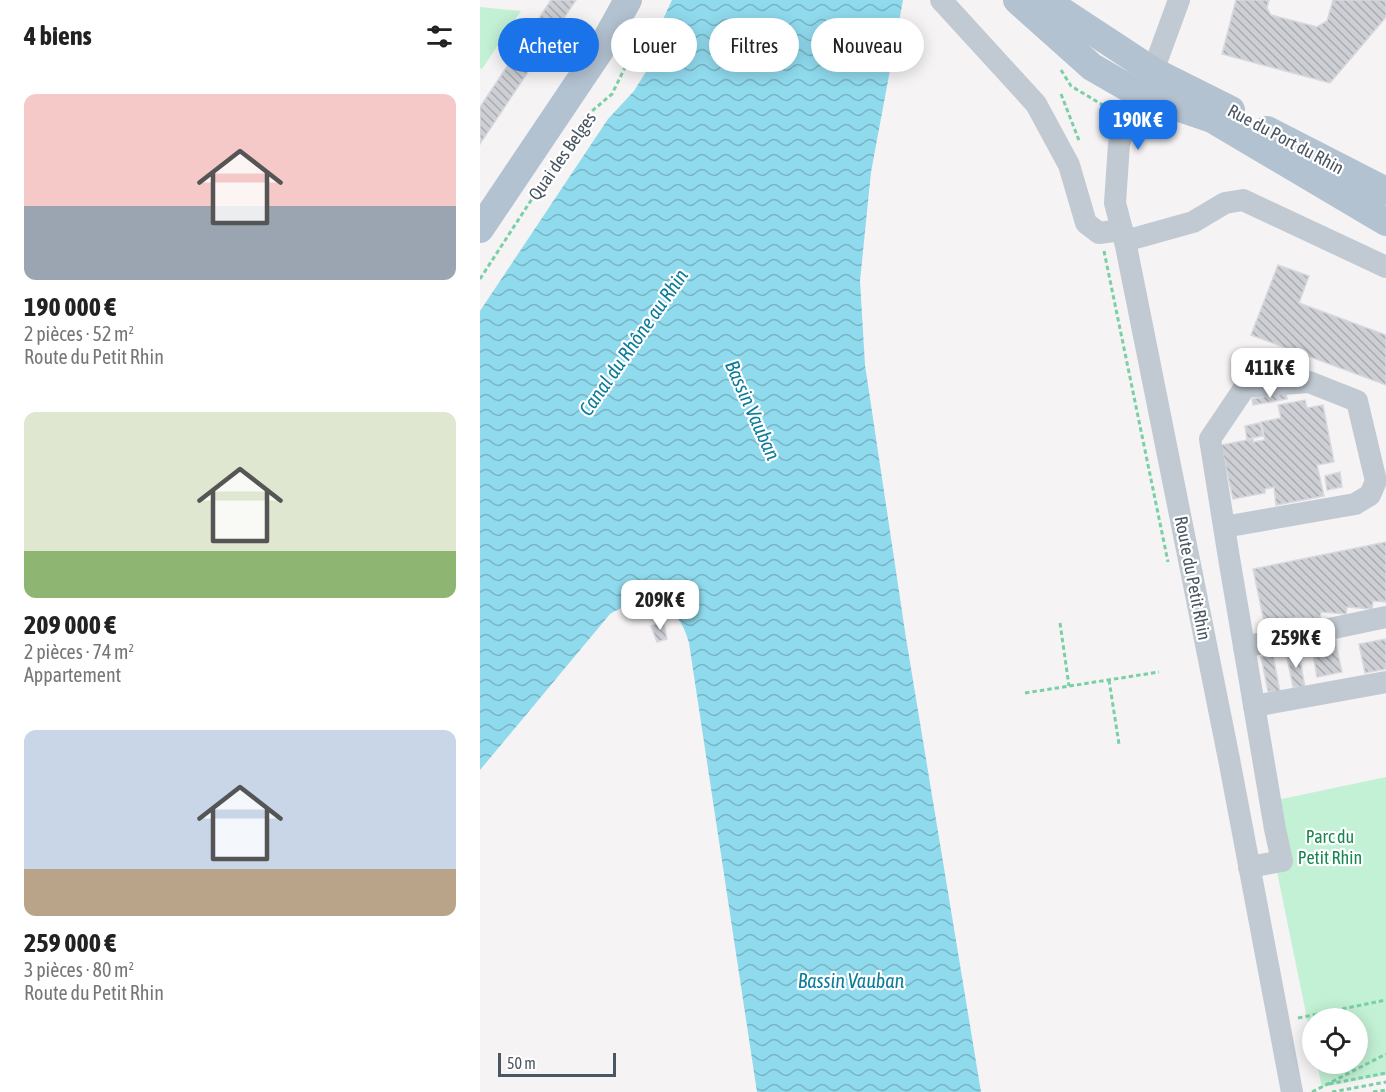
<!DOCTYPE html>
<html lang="fr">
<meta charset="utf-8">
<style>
:root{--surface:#fff;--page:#f6f6f6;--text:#222;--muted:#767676;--accent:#1a73e8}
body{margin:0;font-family:"Asap Condensed",sans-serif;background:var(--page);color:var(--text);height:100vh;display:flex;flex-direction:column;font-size:22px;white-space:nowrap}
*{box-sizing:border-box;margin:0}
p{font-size:20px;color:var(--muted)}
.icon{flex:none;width:33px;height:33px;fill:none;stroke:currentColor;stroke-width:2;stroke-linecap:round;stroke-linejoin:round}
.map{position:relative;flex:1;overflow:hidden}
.panel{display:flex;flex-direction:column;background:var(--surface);width:480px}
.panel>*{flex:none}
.top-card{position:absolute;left:18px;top:18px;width:570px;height:54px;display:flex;gap:12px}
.buttons{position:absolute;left:822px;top:1008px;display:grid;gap:12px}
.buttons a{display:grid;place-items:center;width:66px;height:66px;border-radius:50%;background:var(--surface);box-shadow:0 3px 15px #0003;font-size:30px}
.scale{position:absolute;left:18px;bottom:15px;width:118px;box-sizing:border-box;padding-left:6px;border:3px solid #4a5661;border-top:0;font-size:16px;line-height:21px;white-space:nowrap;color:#4a5661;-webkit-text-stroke:4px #fff;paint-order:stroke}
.price{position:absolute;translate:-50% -51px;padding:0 14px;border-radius:12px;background:#fff;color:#222;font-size:20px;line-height:39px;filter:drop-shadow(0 2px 3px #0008)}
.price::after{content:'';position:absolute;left:50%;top:36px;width:18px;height:14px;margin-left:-9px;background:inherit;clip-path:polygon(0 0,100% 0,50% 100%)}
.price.selected{background:var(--accent);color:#fff}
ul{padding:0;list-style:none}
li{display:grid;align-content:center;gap:12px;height:318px;padding:0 24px}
li span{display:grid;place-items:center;height:186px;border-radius:12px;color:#555}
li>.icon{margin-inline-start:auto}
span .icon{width:108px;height:108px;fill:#fffc;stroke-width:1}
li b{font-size:26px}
h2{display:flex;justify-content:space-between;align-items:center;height:72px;padding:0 24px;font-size:26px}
.tag{padding:0 21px;border-radius:27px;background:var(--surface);box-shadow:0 3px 15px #0003;font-size:21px;line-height:54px}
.tag.selected{background:var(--accent);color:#fff}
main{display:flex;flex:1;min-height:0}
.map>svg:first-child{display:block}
.park{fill:#c3f1d5}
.water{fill:url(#water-waves)}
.building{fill:url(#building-back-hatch);stroke:#d7d9de;stroke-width:1.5}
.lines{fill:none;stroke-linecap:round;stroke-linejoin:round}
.path{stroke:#7ad0a6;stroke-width:3;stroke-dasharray:4.5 3;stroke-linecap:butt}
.minor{stroke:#c1cad2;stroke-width:22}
.major{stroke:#b3c2d1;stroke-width:28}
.labels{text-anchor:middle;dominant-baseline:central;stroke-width:4.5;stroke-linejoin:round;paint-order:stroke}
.street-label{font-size:18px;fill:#4a5661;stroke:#fff}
.park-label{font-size:18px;fill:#17864f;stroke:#fff}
.water-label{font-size:20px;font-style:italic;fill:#0c7c9b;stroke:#fff}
</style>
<main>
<section class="panel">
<h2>4 biens<svg class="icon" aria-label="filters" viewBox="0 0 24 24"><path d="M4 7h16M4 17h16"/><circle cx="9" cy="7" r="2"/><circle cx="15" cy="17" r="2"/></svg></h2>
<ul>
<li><span style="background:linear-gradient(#f6c9c9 60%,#9aa5b1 0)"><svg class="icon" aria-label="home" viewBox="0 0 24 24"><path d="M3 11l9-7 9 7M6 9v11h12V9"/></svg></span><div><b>190 000 €</b><p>2 pièces · 52 m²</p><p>Route du Petit Rhin</p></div></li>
<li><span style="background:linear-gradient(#dfe7d0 75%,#8fb573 0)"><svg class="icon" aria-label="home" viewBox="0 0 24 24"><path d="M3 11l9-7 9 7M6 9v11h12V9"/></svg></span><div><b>209 000 €</b><p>2 pièces · 74 m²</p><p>Appartement</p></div></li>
<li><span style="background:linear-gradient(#c9d6e8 75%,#b9a48a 0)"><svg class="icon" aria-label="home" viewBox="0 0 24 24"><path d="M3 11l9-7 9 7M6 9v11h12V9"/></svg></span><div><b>259 000 €</b><p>3 pièces · 80 m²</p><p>Route du Petit Rhin</p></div></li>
</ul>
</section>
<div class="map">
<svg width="906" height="1092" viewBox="0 0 906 1092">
<defs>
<pattern id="water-waves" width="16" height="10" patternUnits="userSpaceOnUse" patternTransform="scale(1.5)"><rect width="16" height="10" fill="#90daee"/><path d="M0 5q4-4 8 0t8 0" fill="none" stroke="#78b4c4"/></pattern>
<pattern id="building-back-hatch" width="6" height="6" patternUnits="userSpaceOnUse" patternTransform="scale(1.5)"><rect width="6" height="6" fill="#cdcfd5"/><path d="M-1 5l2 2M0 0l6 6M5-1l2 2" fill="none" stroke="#a8abb0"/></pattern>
</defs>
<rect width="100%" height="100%" fill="#f5f3f3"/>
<g class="park">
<path d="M 0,7 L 41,11 L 2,69 L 0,68 Z"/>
<path d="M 906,777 L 906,1075 L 842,1087 L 837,1064 L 878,1064 L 878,1018 L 832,1018 L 832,1043 L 783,803 Z"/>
</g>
<path class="water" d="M 192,0 L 423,0 L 391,172 L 380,281 L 385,365 L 426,638 L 501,1092 L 277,1092 L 209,643 C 198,600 166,593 130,614 L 0,770 L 0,311 L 128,119 L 154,91 L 169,67 L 179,28 Z"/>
<g class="building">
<path d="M 71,0 L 96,0 L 0,144 L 0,107 Z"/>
<path d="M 756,0 L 789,0 L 787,8 L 791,15 L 837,27 L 847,21 L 853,0 L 906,0 L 906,17 L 850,83 L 742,54 Z"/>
<path d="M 798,265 L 829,276 L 819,303 L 906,335 L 906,385 L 771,335 Z"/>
<path d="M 806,392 L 807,399 L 773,405 L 772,399 Z"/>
<path d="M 825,400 L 827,408 L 843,405 L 854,462 L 837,465 L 844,496 L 796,505 L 794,487 L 785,489 L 785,493 L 753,499 L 741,445 L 773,439 L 773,442 L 785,440 L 781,422 L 801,418 L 798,405 Z"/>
<path d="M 780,423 L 783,436 L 767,439 L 765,426 Z"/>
<path d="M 860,472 L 862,487 L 847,490 L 845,476 Z"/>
<path d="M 906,542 L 906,602 L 893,601 L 892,609 L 867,607 L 866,614 L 841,612 L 840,619 L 815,617 L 814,625 L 786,631 L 773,569 Z"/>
<path d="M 183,620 L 187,639 L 177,642 L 171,626 Z"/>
<path d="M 906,639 L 906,669 L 885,673 L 879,644 Z"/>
<path d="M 856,640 L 857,649 L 833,654 L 831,645 Z"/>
<path d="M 857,649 L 862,672 L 837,677 L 833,654 Z"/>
<path d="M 818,650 L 825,687 L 813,687 L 806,652 Z"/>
<path d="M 793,655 L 800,692 L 788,691 L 781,657 Z"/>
</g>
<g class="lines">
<g class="path">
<path d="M 581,70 L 591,86 L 631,110"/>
<path d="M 581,94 L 600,143"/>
<path d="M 624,251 L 688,562"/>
<path d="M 0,279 L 105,117 L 132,94 L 160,37 L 164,18"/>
<path d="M 580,623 L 589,686"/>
<path d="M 629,680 L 639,744"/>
<path d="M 545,693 L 679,672"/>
<path d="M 818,1018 L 906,1000"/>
<path d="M 849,1084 L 906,1073"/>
<path d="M 832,1092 L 906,1054"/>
<path d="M 852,1092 L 906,1082"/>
<path d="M 893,1092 L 906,1090"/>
</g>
<g class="minor">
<path d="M 461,0 L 556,104 L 589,165 L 606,223 L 619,233 L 642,230"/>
<path d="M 699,0 L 673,71 L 648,118 L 639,144 L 635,203 L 645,241 L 749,759 L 812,1092"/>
<path d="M 645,241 L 713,222 L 745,203 L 763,200 L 906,267"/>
<path d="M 744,527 L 875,504 L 890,495 L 896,481 L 877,401 L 829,382 L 765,387 L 730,439 L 749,558 L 795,829 L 802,861 L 769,867"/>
<path d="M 764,647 L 906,617"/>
<path d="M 774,706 L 906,682"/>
</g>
<g class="major">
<path d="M 537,0 L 612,67 L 659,94 L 732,119 L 906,222"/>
<path d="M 565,0 L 673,71 L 751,110"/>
<path d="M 787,130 L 906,191"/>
<path d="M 0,229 L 119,52 L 148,0"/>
</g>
</g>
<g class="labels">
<g class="street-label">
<text transform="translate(806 139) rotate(28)">Rue du Port du Rhin</text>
<text transform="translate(82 156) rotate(-55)">Quai des Belges</text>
<text transform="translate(713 578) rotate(79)">Route du Petit Rhin</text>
</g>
<g class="park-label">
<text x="850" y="836">Parc du<tspan x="850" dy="21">Petit Rhin</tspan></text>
</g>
<g class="water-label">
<text transform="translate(153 342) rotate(-55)">Canal du Rhône au Rhin</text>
<text transform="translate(273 410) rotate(66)">Bassin Vauban</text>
<text x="371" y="980">Bassin Vauban</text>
</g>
</g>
</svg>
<div class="buttons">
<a><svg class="icon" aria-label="locate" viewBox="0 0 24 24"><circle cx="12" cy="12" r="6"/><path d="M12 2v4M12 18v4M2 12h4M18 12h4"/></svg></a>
</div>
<div class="scale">50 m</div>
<b class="price selected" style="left:658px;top:151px">190K €</b>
<b class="price" style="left:790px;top:399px">411K €</b>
<b class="price" style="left:180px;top:631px">209K €</b>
<b class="price" style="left:816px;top:669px">259K €</b>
<div class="top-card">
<a class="tag selected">Acheter</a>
<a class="tag">Louer</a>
<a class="tag">Filtres</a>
<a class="tag">Nouveau</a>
</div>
</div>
</main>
